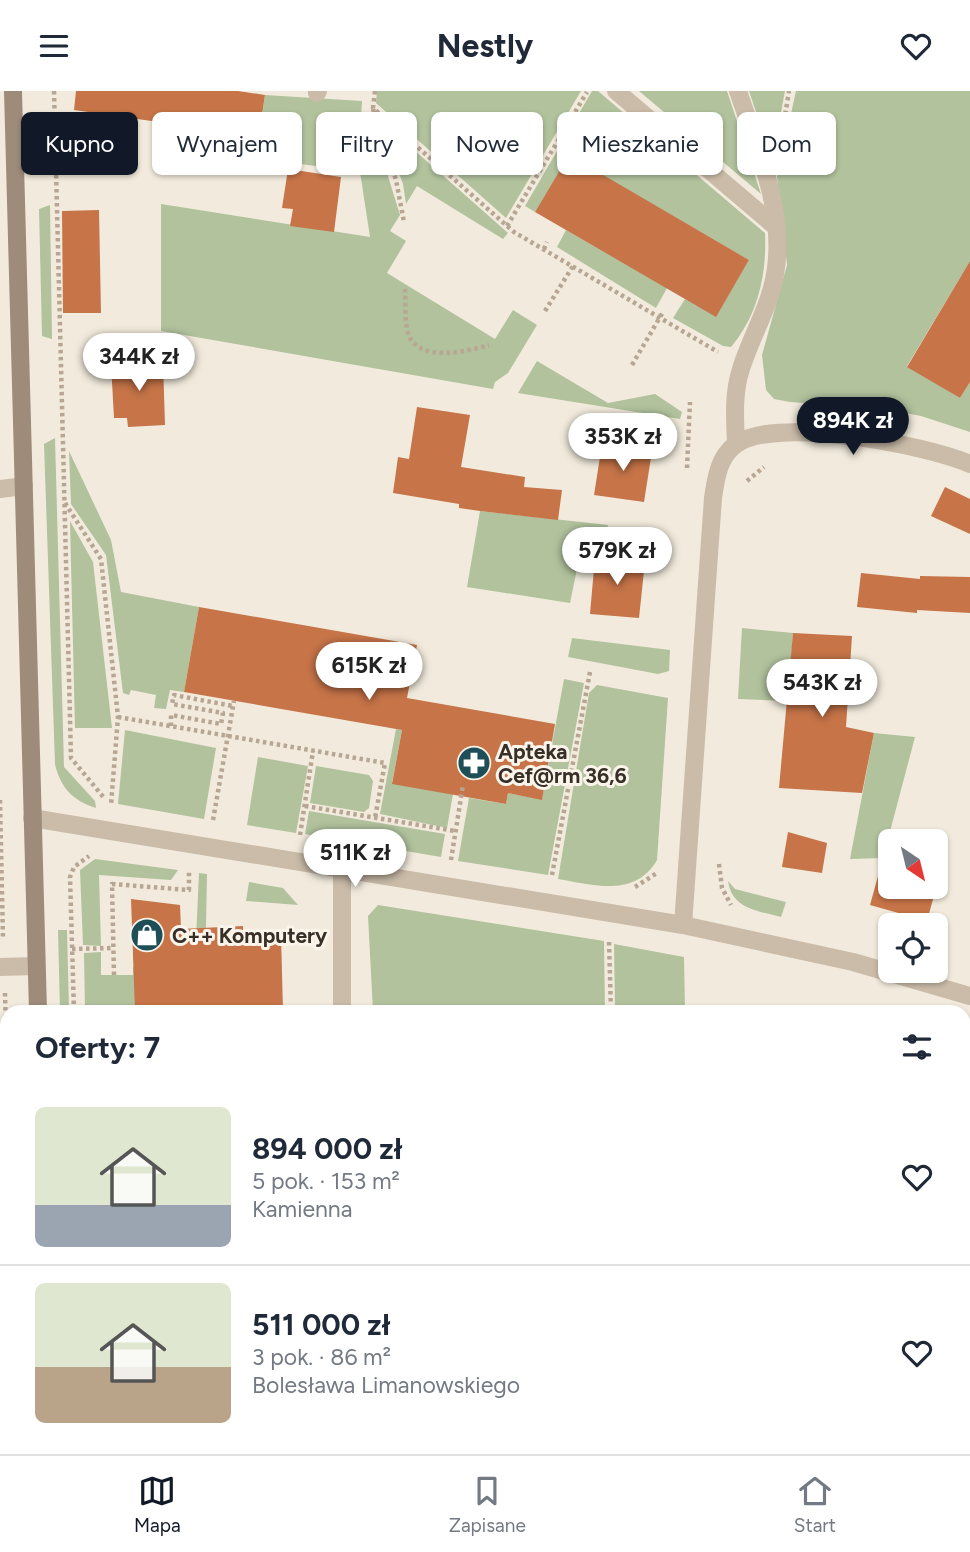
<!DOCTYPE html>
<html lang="pl">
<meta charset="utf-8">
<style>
:root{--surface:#fff;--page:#f2f2f3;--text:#1f2937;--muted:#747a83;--line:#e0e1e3;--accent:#111827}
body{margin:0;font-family:Figtree,sans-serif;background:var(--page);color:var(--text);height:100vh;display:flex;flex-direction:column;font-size:26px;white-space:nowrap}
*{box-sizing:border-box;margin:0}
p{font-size:23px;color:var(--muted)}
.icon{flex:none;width:38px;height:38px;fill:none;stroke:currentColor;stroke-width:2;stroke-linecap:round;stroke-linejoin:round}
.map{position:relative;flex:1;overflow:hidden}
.side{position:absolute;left:0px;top:914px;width:971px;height:450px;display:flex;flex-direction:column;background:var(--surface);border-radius:21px 21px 0 0;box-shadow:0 2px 5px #0004}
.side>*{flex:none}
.hud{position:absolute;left:21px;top:21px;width:929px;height:63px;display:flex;gap:14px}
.needle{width:46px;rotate:145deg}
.tools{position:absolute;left:878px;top:738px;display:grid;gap:14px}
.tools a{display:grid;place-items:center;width:70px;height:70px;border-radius:10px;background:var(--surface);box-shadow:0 2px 5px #0004;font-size:35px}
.price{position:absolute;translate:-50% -60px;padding:0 16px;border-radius:24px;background:#fff;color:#222;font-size:23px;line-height:46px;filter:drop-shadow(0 2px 4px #0008)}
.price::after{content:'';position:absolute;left:50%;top:42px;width:21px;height:16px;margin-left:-10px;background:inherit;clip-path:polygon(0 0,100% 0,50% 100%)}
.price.current{background:var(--accent);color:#fff}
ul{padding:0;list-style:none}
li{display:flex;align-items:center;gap:21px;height:175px;padding:0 35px}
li+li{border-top:2px solid var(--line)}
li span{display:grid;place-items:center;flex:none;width:196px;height:140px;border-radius:10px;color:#555}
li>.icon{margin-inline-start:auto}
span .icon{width:84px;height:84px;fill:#fffc;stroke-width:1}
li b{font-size:30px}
h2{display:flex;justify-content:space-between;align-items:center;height:84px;padding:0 35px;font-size:30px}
.chip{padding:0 24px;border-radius:10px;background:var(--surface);box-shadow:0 2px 5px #0004;font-size:24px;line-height:63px}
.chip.current{background:var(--accent);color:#fff}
header{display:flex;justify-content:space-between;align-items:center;height:91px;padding:0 35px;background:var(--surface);font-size:32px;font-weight:700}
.dock{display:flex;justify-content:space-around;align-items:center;height:98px;border-top:2px solid var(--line);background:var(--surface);font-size:19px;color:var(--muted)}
.dock a{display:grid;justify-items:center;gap:4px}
.dock .current{color:var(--accent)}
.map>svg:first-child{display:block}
.green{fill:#b1c29d}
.building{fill:#c67448}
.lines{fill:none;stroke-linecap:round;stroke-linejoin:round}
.path{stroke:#b7a693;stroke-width:4.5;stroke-dasharray:3.5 3.5;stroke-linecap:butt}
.lane{stroke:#cbbca9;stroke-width:18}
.street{stroke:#cbbca9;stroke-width:18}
.secondary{stroke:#9e8b7a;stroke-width:18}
.labels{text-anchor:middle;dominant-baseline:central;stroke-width:6;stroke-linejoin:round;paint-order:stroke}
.poi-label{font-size:21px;font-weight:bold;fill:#382f29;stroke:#faf4ea;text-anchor:start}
</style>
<header><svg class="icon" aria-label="menu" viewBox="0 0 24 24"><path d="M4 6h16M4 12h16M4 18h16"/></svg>Nestly<svg class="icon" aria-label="heart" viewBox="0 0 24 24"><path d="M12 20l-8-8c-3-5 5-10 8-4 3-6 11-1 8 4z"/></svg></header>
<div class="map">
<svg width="970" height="1363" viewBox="0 0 970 1363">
<rect width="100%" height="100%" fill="#f2ebdd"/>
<g class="green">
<path d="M 377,0 L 581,0 L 506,127 L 376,12 Z"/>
<path d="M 592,0 L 598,0 L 765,142 C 767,183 758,224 731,256 L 723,255 L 673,227 L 685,208 L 716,225 L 749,169 L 569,65 L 535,121 L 525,115 Z"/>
<path d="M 639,0 L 727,0 L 761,103 Z"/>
<path d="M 749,0 L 785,0 L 772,69 Z"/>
<path d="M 796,0 L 970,0 L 970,170 L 907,275 L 960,307 L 970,291 L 970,341 L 921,325 L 883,318 L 790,311 L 774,308 L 766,299 L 762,264 L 787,174 L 777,86 Z"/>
<path d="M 265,4 L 362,10 L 361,27 L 339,24 L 335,52 L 364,56 L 368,27 L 371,30 L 400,124 L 390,140 L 406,150 L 387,182 L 495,248 L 513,219 L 537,234 L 508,282 L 495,291 L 493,298 L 161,240 L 161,113 L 370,146 L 360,81 L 256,67 Z"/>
<path d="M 379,28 L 508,142 L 503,148 L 417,95 L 406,113 L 403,93 Z"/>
<path d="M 50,114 L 52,248 L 42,245 L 39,118 Z"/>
<path d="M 566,139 L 667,197 L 656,217 L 557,156 Z"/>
<path d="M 537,270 L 608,312 L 655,303 L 682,321 L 680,328 L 518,302 Z"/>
<path d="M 55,347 L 64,676 L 95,710 L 96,717 C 73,710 60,696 55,673 L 44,353 Z"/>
<path d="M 69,360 L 111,449 L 121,501 L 199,516 L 184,601 L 170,599 L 166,618 L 154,617 L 156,604 L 131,599 L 129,604 L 123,602 L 106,464 L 71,413 Z"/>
<path d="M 480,420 L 608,434 L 601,472 L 579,468 L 570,512 L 467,496 Z"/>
<path d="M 70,430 L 93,471 L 112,637 L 75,637 Z"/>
<path d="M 742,537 L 793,542 L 788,610 L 738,608 Z"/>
<path d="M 572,547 L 670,559 L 669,580 L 658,583 L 568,566 Z"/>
<path d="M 564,588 L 584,592 L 548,784 L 458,770 L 469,707 L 506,713 L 508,702 L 542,708 Z"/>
<path d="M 597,594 L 668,607 L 657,769 C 635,807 593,794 558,788 L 589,602 Z"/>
<path d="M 396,638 L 402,639 L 392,692 L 453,703 L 447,737 L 380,723 Z"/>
<path d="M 125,639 L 216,657 L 204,728 L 118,713 Z"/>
<path d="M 874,642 L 915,646 L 883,767 L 850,768 Z"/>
<path d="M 258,666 L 308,675 L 296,742 L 247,734 Z"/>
<path d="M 316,675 L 369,684 L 373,690 L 369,717 L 364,721 L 310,712 Z"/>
<path d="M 309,720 L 445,743 L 441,766 L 305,743 Z"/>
<path d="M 95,768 L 178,779 L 171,789 L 99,784 L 101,855 L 83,854 L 80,779 Z"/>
<path d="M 199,782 L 207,783 L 206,837 L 202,837 L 205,920 L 184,920 L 183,913 L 85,920 L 84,862 L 101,861 L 101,884 L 133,884 L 133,876 L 182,874 L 193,913 Z"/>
<path d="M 728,790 L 735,798 L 786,811 L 781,826 C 758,820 732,818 728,790 Z"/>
<path d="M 249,791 L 283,797 L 298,814 L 246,810 Z"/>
<path d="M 378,814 L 604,850 L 605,920 L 373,920 L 368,825 Z"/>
<path d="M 58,839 L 67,839 L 69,920 L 60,920 Z"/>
<path d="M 614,853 L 684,866 L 685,920 L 673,920 L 672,916 L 615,917 Z"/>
<path d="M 964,1178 L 970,1181 L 970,1273 L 964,1270 Z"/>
<path d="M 410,1356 L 487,1356 L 487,1363 L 398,1363 Z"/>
</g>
<g class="building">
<path d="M 76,0 L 238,0 L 265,4 L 257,57 L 227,53 L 229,41 L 74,19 Z"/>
<path d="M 569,64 L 749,169 L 716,226 L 535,121 Z"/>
<path d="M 288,78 L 341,86 L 334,141 L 290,135 L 293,118 L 282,117 Z"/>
<path d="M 99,119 L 101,222 L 63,222 L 62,120 Z"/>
<path d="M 970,170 L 970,291 L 960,307 L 907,276 Z"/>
<path d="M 163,271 L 165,334 L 128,336 L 127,327 L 114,327 L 111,273 Z"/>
<path d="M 417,316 L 470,324 L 461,376 L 525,386 L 524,396 L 562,399 L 558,429 L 480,420 L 459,417 L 459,413 L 393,402 L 398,366 L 409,368 Z"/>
<path d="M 602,353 L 652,360 L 644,411 L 594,404 Z"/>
<path d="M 945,396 L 970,408 L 970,443 L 931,425 Z"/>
<path d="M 595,466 L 645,470 L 639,527 L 590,523 Z"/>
<path d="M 861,482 L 920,488 L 920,485 L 970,486 L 970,522 L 917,519 L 917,522 L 857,516 Z"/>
<path d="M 199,516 L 417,554 L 407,607 L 555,633 L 542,709 L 508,702 L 506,713 L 392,693 L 402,639 L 184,601 Z"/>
<path d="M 793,542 L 852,545 L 846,636 L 874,642 L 862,702 L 779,697 Z"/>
<path d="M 788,741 L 827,752 L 822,782 L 782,776 Z"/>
<path d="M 883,767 L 891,769 L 891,796 L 936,796 L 936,782 L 940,783 L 927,830 L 870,814 Z"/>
<path d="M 131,808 L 180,814 L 181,838 L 243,835 L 243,845 L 281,844 L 283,920 L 135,920 Z"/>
</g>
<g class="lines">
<g class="path">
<path d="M 54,0 L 71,667 L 105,708"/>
<path d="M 375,0 L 373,17 L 514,141 L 718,261"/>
<path d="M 373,18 L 396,89 L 404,131"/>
<path d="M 783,37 L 789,0"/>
<path d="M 507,135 L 587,1"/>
<path d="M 544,158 L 547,151"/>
<path d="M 405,198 C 406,212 404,229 408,242 C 418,273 468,260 489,254"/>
<path d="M 545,220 L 573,175"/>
<path d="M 632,274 L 663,221"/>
<path d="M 687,377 L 690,311"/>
<path d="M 747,390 L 764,376"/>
<path d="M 65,412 L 101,468 L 118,626 L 111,714"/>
<path d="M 118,626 L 385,672 L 375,727"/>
<path d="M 171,635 L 171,624 L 221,633 L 223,622 L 172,613 L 174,604 L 233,615"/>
<path d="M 0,709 L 3,848"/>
<path d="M 305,715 L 455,740"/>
<path d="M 213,729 L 234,610"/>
<path d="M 300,744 L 313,660"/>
<path d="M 451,769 L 463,694"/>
<path d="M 719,773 L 722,797 L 731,814"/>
<path d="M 552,784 L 590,581"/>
<path d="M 635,796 L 657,782"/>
<path d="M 609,851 L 611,920"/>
<path d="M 72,858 L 113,857"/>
<path d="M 114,884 L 112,793 L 189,799 L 189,781"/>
<path d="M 5,902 L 7,980"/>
<path d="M 74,920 L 70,786 L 74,776 L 89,765"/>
<path d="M 14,1356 L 15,1363"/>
<path d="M 89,1356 L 89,1363"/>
<path d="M 142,1356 L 142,1363"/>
<path d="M 943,1356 L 954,1363"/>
<path d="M 389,1363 L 397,1356"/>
<path d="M 496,1363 L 500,1356"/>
<path d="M 644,1363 L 645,1356"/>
<path d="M 682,1363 L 686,1356"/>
</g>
<g class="lane">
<path d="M 317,2 L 318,0"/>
<path d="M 0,398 L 24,395"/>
<path d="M 342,776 L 342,920"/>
<path d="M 0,876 L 36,875"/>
<path d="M 354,1356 L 354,1363"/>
</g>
<g class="street">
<path d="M 616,0 L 776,136"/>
<path d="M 736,353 C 735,328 733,302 741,278 C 751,245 772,212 776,177 C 784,116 757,57 738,0"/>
<path d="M 32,727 L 683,834 L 853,871 L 970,905"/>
<path d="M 683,834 L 713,407 C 716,388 718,367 735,354 C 774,324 926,354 970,373"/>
</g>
<g class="secondary">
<path d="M 13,0 L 38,920"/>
<path d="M 50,1356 L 50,1363"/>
</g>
</g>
<defs>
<symbol id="pharmacy-disc" viewBox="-11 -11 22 22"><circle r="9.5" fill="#1e4f59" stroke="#faf4ea"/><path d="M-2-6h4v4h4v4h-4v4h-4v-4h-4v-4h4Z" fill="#fff"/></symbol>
<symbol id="shop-disc" viewBox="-11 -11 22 22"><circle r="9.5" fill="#1e4f59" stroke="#faf4ea"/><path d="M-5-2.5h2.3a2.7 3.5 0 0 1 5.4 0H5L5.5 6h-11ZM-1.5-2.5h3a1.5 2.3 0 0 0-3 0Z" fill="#fff"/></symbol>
</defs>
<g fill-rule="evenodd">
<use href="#pharmacy-disc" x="455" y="653" width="38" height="38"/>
<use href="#shop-disc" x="128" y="825" width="38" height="38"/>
</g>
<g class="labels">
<g class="poi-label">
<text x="498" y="660">Apteka<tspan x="498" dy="24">Cef@rm 36,6</tspan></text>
<text x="172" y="844">C++ Komputery</text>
</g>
</g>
</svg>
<div class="tools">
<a><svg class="needle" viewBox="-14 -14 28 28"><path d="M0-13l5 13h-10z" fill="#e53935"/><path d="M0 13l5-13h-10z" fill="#747a83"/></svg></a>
<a><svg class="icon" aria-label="locate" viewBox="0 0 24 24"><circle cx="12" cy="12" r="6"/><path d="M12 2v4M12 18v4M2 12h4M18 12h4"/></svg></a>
</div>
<b class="price" style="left:139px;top:302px">344K zł</b>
<b class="price current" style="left:853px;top:366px">894K zł</b>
<b class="price" style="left:623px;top:382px">353K zł</b>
<b class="price" style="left:617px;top:496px">579K zł</b>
<b class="price" style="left:369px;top:611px">615K zł</b>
<b class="price" style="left:822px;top:628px">543K zł</b>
<b class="price" style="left:355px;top:798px">511K zł</b>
<div class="hud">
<a class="chip current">Kupno</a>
<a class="chip">Wynajem</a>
<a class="chip">Filtry</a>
<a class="chip">Nowe</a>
<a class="chip">Mieszkanie</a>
<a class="chip">Dom</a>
</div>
<section class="side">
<h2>Oferty: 7<svg class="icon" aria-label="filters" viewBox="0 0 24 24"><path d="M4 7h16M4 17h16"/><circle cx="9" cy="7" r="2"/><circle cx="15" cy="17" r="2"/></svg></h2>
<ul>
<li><span style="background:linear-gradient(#dfe7d0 70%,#9aa5b1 0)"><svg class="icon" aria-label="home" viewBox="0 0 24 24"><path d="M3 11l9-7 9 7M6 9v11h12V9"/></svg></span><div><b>894 000 zł</b><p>5 pok. · 153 m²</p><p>Kamienna</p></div><svg class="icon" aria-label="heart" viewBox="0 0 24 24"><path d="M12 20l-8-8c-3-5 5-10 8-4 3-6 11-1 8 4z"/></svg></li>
<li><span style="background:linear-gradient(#dfe7d0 60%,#b9a48a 0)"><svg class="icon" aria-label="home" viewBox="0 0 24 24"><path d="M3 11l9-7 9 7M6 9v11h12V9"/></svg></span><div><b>511 000 zł</b><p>3 pok. · 86 m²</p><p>Bolesława Limanowskiego</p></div><svg class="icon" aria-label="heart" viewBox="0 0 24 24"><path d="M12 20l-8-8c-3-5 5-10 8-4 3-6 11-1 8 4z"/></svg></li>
</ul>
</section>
</div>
<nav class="dock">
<a class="current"><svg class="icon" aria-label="map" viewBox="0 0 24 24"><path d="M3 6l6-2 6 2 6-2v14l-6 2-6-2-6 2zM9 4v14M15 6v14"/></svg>Mapa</a>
<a><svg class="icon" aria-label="saved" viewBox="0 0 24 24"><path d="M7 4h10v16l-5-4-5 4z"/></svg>Zapisane</a>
<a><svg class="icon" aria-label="home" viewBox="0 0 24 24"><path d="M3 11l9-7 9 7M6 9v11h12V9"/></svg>Start</a>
</nav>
